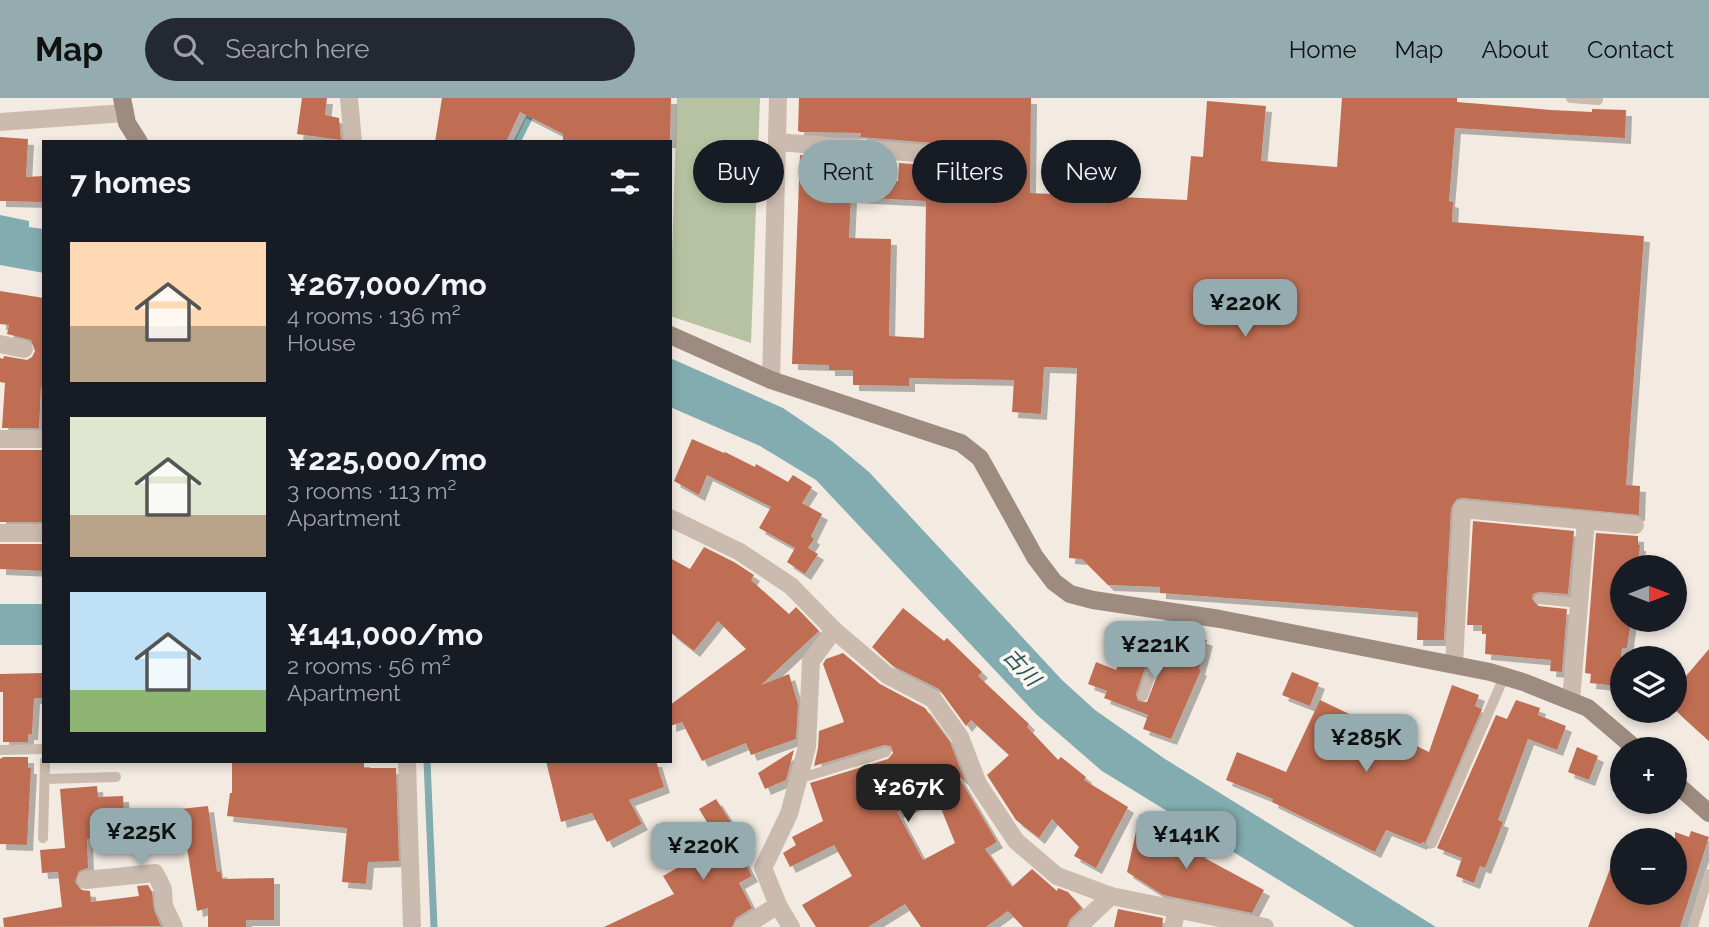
<!DOCTYPE html>
<meta charset="utf-8">
<style>
:root{--surface:#171b24;--page:#242831;--text:#f1f3f6;--muted:#9ea1a6;--accent:#94acb0}
body{margin:0;font-family:Raleway,"Noto Sans JP",sans-serif;background:var(--page);color:var(--text);height:100vh;display:flex;flex-direction:column;font-size:26px;white-space:nowrap}
*{box-sizing:border-box;margin:0}
p{font-size:23px;color:var(--muted)}
.icon{flex:none;width:38px;height:38px;fill:none;stroke:currentColor;stroke-width:2;stroke-linecap:round;stroke-linejoin:round}
.map{position:relative;flex:1;overflow:hidden}
.panel{position:absolute;left:42px;top:42px;width:630px;height:623px;display:flex;flex-direction:column;background:var(--surface);border-radius:0px;box-shadow:0 4px 10px #0003}
.panel>*{flex:none}
.banner{position:absolute;left:693px;top:42px;width:665px;height:63px;display:flex;gap:14px}
.needle{width:46px;rotate:90deg}
.buttons{position:absolute;left:1610px;top:457px;display:grid;gap:14px}
.buttons a{display:grid;place-items:center;width:77px;height:77px;border-radius:50%;background:var(--surface);box-shadow:0 4px 10px #0003;font-size:35px}
.price{position:absolute;translate:-50% -60px;padding:0 16px;border-radius:14px;background:var(--accent);color:#111;font-size:23px;line-height:46px;filter:drop-shadow(0 2px 4px #0008)}
.price::after{content:'';position:absolute;left:50%;top:42px;width:21px;height:16px;margin-left:-10px;background:inherit;clip-path:polygon(0 0,100% 0,50% 100%)}
.price.on{background:#222;color:#fff}
ul{padding:0;list-style:none}
li{display:flex;align-items:center;gap:21px;height:175px;padding:0 28px}
li span{display:grid;place-items:center;flex:none;width:196px;height:140px;border-radius:0px;color:#555}
li>.icon{margin-inline-start:auto}
span .icon{width:84px;height:84px;fill:#fffc;stroke-width:1}
li b{font-size:30px}
h2{display:flex;justify-content:space-between;align-items:center;height:84px;padding:0 28px;font-size:30px}
.chip{padding:0 24px;border-radius:32px;background:var(--surface);box-shadow:0 4px 10px #0003;font-size:24px;line-height:63px}
.chip.on{background:var(--accent);color:#111}
header{display:flex;align-items:center;gap:42px;box-sizing:border-box;height:98px;padding:0 35px;background:var(--accent);color:#111}
header strong{font-size:33px}
nav{display:flex;gap:38px;margin-inline-start:auto;font-size:24px}
.search{width:490px;height:63px;background:var(--page);display:flex;align-items:center;gap:18px;box-sizing:border-box;padding:0 24px;border-radius:38px;color:var(--muted);font-size:26px}
.map>svg:first-child{display:block}
.green{fill:#b7c2a2}
.water{fill:#82acaf}
.lines{fill:none;stroke-linecap:round;stroke-linejoin:round}
.stream{stroke:#82acaf;stroke-width:7}
.building{fill:#c06e52;fill-rule:evenodd;filter:url(#shadow)}
.lane{stroke:#cbbbae;stroke-width:10}
.street{stroke:#cbbbae;stroke-width:18}
.secondary{stroke:#9e8b7f;stroke-width:18}
.labels{text-anchor:middle;dominant-baseline:central;stroke-width:7;stroke-linejoin:round;paint-order:stroke}
.water-label{font-size:21px;font-style:italic;fill:#23565a;stroke:#faf5ee}
</style>
<header>
<strong>Map</strong>
<div class="search"><svg class="icon" aria-label="search" viewBox="0 0 24 24"><circle cx="10" cy="10" r="6"/><path d="M15 15l6 6"/></svg>Search here</div>
<nav><a>Home</a><a>Map</a><a>About</a><a>Contact</a></nav>
</header>
<div class="map">
<svg width="1709" height="829" viewBox="0 0 1709 829">
<defs>
<filter id="shadow"><feDropShadow dx="6" dy="6" stdDeviation="0" flood-color="#0004"/></filter>
</defs>
<rect width="100%" height="100%" fill="#f3ebe2"/>
<path class="green" d="M 677,0 L 760,0 L 751,245 L 670,218 Z"/>
<g class="water">
<path d="M 0,117 L 29,123 L 29,129 L 44,131 L 44,175 L 0,167 Z"/>
<path d="M 670,260 L 783,310 L 833,344 L 869,374 L 1062,582 L 1095,612 L 1165,661 L 1436,829 L 1355,829 L 1102,673 L 1036,616 L 816,382 L 760,348 L 670,309 Z"/>
<rect x="0" y="506" width="44" height="41"/>
</g>
<g class="lines">
<g class="stream">
<path d="M 517,44 L 539,0"/>
<path d="M 427,663 L 434,829"/>
</g>
</g>
<g class="building">
<path d="M 302,0 L 327,0 L 325,17 L 339,20 L 341,42 L 297,36 Z"/>
<path d="M 442,0 L 671,0 L 670,44 L 563,44 L 563,36 L 520,14 L 506,44 L 435,44 Z"/>
<path d="M 799,0 L 1031,0 L 1030,95 L 1187,102 L 1191,58 L 1203,59 L 1207,3 L 1266,8 L 1261,63 L 1337,69 L 1342,0 L 1457,0 L 1457,4 L 1551,12 L 1592,14 L 1592,11 L 1626,12 L 1625,40 L 1455,30 L 1449,103 L 1453,104 L 1452,124 L 1644,138 L 1626,387 L 1640,388 L 1639,417 L 1463,400 L 1457,401 L 1451,410 L 1444,542 L 1417,542 L 1418,514 L 1160,495 L 1160,489 L 1108,487 L 1082,461 L 1069,460 L 1077,270 L 1044,269 L 1041,316 L 1012,314 L 1014,282 L 909,280 L 909,288 L 853,287 L 853,272 L 829,272 L 829,267 L 792,266 L 800,57 L 826,59 L 825,82 L 898,83 L 899,65 L 955,69 L 964,65 L 966,58 L 962,49 L 956,47 L 860,39 L 861,35 L 801,34 L 798,33 ZM 851,99 L 926,103 L 924,240 L 889,238 L 891,141 L 849,140 Z"/>
<path d="M 0,39 L 28,41 L 26,79 L 44,78 L 44,104 L 0,103 Z"/>
<path d="M 0,193 L 44,200 L 44,289 L 41,289 L 39,330 L 2,330 L 5,285 L 0,284 L 0,260 L 3,261 L 4,258 L 27,262 L 32,259 L 35,253 L 31,242 L 7,236 L 9,227 L 0,226 Z"/>
<path d="M 692,341 L 724,355 L 725,354 L 755,369 L 756,366 L 788,384 L 793,377 L 812,389 L 802,405 L 822,416 L 811,438 L 814,441 L 808,450 L 818,456 L 805,476 L 787,464 L 795,450 L 759,430 L 771,409 L 707,377 L 699,397 L 674,383 Z"/>
<rect x="0" y="352" width="44" height="72"/>
<path d="M 1473,423 L 1574,433 L 1568,496 L 1539,494 L 1533,496 L 1532,501 L 1538,508 L 1567,511 L 1562,574 L 1550,573 L 1551,562 L 1485,556 L 1486,536 L 1482,536 L 1482,527 L 1467,527 Z"/>
<path d="M 1596,435 L 1638,438 L 1638,447 L 1640,447 L 1638,469 L 1622,469 L 1622,522 L 1631,522 L 1627,550 L 1622,550 L 1618,588 L 1590,585 L 1591,576 L 1585,575 Z"/>
<path d="M 0,446 L 44,446 L 44,473 L 0,471 Z"/>
<path d="M 704,449 L 734,464 L 754,477 L 751,482 L 789,516 L 796,509 L 819,533 L 761,587 L 789,576 L 798,606 L 796,641 L 751,657 L 746,645 L 702,663 L 682,624 L 670,628 L 670,607 L 746,551 L 718,523 L 694,553 L 670,534 L 670,460 L 690,471 Z"/>
<path d="M 903,510 L 944,543 L 947,540 L 982,574 L 978,578 L 1029,626 L 1027,629 L 1058,662 L 1061,659 L 1086,679 L 1084,682 L 1128,709 L 1096,770 L 1074,758 L 1079,749 L 1052,721 L 1039,740 L 1016,722 L 987,677 L 1009,657 L 971,622 L 966,628 L 939,591 L 893,568 L 872,549 Z"/>
<path d="M 1175,531 L 1207,542 L 1199,571 L 1201,572 L 1171,641 L 1143,631 L 1148,617 L 1104,600 L 1107,593 L 1088,586 L 1096,564 L 1116,572 L 1128,541 L 1152,550 L 1136,596 L 1138,603 L 1147,604 Z"/>
<path d="M 1709,551 L 1709,643 L 1675,612 L 1675,591 Z"/>
<path d="M 843,555 L 880,586 L 925,610 L 950,644 L 965,683 L 958,678 L 997,744 L 985,751 L 1012,789 L 1032,771 L 1057,793 L 1058,790 L 1068,794 L 1082,810 L 1070,821 L 1067,829 L 1023,829 L 1008,813 L 986,829 L 921,829 L 905,806 L 868,829 L 816,829 L 802,807 L 852,778 L 834,747 L 790,769 L 783,755 L 796,747 L 792,739 L 823,723 L 810,685 L 888,661 L 893,655 L 891,648 L 884,647 L 814,668 L 818,650 L 819,633 L 844,624 L 823,566 L 826,561 ZM 936,698 L 955,745 L 923,762 L 897,714 Z"/>
<path d="M 1292,574 L 1319,585 L 1310,608 L 1282,597 Z"/>
<path d="M 44,575 L 44,600 L 34,600 L 32,636 L 28,636 L 28,644 L 3,644 L 3,594 L 0,594 L 0,576 Z"/>
<path d="M 1452,587 L 1479,597 L 1475,608 L 1482,611 L 1425,745 L 1422,744 L 1421,746 L 1386,732 L 1375,754 L 1272,704 L 1273,701 L 1226,682 L 1237,654 L 1286,674 L 1320,602 L 1429,654 Z"/>
<path d="M 1516,602 L 1540,610 L 1538,617 L 1566,628 L 1557,652 L 1528,641 L 1498,722 L 1503,724 L 1498,738 L 1485,770 L 1480,768 L 1474,785 L 1456,778 L 1462,760 L 1437,750 L 1496,617 L 1507,621 Z"/>
<path d="M 1577,649 L 1598,658 L 1589,682 L 1568,674 Z"/>
<path d="M 794,652 L 786,682 L 765,691 L 758,675 Z"/>
<path d="M 3,659 L 28,659 L 28,670 L 31,670 L 27,747 L 0,746 L 0,661 Z"/>
<path d="M 232,663 L 364,663 L 364,670 L 396,670 L 399,763 L 368,764 L 366,786 L 342,784 L 347,730 L 227,718 L 230,695 L 232,695 Z"/>
<path d="M 546,663 L 656,663 L 664,689 L 629,702 L 642,726 L 607,744 L 592,715 L 561,724 Z"/>
<path d="M 97,688 L 98,699 L 123,698 L 124,717 L 208,708 L 217,774 L 221,773 L 222,781 L 274,780 L 274,822 L 246,822 L 246,829 L 208,829 L 208,810 L 197,813 L 185,737 L 135,742 L 134,736 L 100,738 L 100,740 L 87,741 L 88,770 L 79,773 L 75,784 L 81,792 L 90,793 L 91,804 L 139,798 L 137,788 L 148,787 L 152,794 L 154,812 L 161,828 L 4,829 L 3,820 L 62,809 L 58,774 L 42,775 L 40,752 L 65,750 L 60,691 Z"/>
<path d="M 716,701 L 748,751 L 740,756 L 752,778 L 739,785 L 752,810 L 736,820 L 732,829 L 604,829 L 674,796 L 663,778 L 693,761 L 684,747 L 710,729 L 699,711 Z"/>
<path d="M 1140,716 L 1147,721 L 1148,718 L 1172,733 L 1171,736 L 1201,754 L 1199,757 L 1264,792 L 1252,815 L 1163,797 L 1127,774 Z"/>
<path d="M 1691,733 L 1709,739 L 1680,829 L 1588,829 L 1621,742 L 1622,794 L 1675,794 L 1675,734 L 1689,739 Z"/>
<path d="M 1118,811 L 1163,820 L 1162,829 L 1114,829 Z"/>
</g>
<g class="lines">
<g class="lane">
<path d="M 1571,0 L 1598,2"/>
<path d="M 1539,501 L 1579,505"/>
<path d="M 1143,598 L 1173,514"/>
<path d="M 0,652 L 44,651"/>
<path d="M 45,681 L 116,679"/>
<path d="M 798,681 L 886,654"/>
<path d="M 43,740 L 45,663"/>
<path d="M 1432,745 L 1504,579"/>
<path d="M 1693,829 L 1709,776"/>
</g>
<g class="street">
<path d="M 349,0 L 353,44"/>
<path d="M 0,24 L 125,15"/>
<path d="M 777,44 L 955,58"/>
<path d="M 0,246 L 24,251"/>
<path d="M 771,282 L 778,0"/>
<path d="M 0,341 L 44,341"/>
<path d="M 670,420 L 740,454 L 791,488 L 834,532 L 887,577 L 933,601 L 960,639 L 978,686 L 1016,743 L 1057,778 L 1111,798 L 1265,829"/>
<path d="M 0,435 L 44,435"/>
<path d="M 1454,567 L 1462,411 L 1635,427"/>
<path d="M 1571,602 L 1586,423"/>
<path d="M 407,663 L 412,829"/>
<path d="M 86,782 L 155,775 L 163,791 L 164,808 L 174,829"/>
<path d="M 743,829 L 778,807"/>
<path d="M 791,829 L 778,807 L 763,770 L 789,716 L 807,649 L 811,563 L 834,532"/>
<path d="M 1078,829 L 1111,798"/>
<path d="M 1173,829 L 1177,810"/>
</g>
<g class="secondary">
<path d="M 122,0 L 127,25 L 139,44"/>
<path d="M 670,237 L 771,282 L 961,345 L 980,360 L 1035,459 L 1054,484 L 1070,496 L 1093,502 L 1220,521 L 1490,574 L 1526,585 L 1588,610 L 1636,651"/>
<path d="M 1675,685 L 1709,715"/>
</g>
</g>
<g class="labels">
<g class="water-label">
<text transform="translate(1022 569) rotate(47)">古川</text>
</g>
</g>
</svg>
<div class="buttons">
<a><svg class="needle" viewBox="-14 -14 28 28"><path d="M0-13l5 13h-10z" fill="#e53935"/><path d="M0 13l5-13h-10z" fill="#9ea1a6"/></svg></a>
<a><svg class="icon" aria-label="layers" viewBox="0 0 24 24"><path d="M12 4l9 5-9 5-9-5zM3 14l9 5 9-5"/></svg></a>
<a>+</a>
<a>−</a>
</div>
<b class="price" style="left:1245px;top:241px">¥220K</b>
<b class="price" style="left:1155px;top:583px">¥221K</b>
<b class="price" style="left:1366px;top:676px">¥285K</b>
<b class="price on" style="left:908px;top:726px">¥267K</b>
<b class="price" style="left:141px;top:770px">¥225K</b>
<b class="price" style="left:1186px;top:773px">¥141K</b>
<b class="price" style="left:703px;top:784px">¥220K</b>
<div class="banner">
<a class="chip">Buy</a>
<a class="chip on">Rent</a>
<a class="chip">Filters</a>
<a class="chip">New</a>
</div>
<section class="panel">
<h2>7 homes<svg class="icon" aria-label="filters" viewBox="0 0 24 24"><path d="M4 7h16M4 17h16"/><circle cx="9" cy="7" r="2"/><circle cx="15" cy="17" r="2"/></svg></h2>
<ul>
<li><span style="background:linear-gradient(#ffd9b3 60%,#b9a48a 0)"><svg class="icon" aria-label="home" viewBox="0 0 24 24"><path d="M3 11l9-7 9 7M6 9v11h12V9"/></svg></span><div><b>¥267,000/mo</b><p>4 rooms · 136 m²</p><p>House</p></div></li>
<li><span style="background:linear-gradient(#dfe7d0 70%,#b9a48a 0)"><svg class="icon" aria-label="home" viewBox="0 0 24 24"><path d="M3 11l9-7 9 7M6 9v11h12V9"/></svg></span><div><b>¥225,000/mo</b><p>3 rooms · 113 m²</p><p>Apartment</p></div></li>
<li><span style="background:linear-gradient(#bfe0f5 70%,#8fb573 0)"><svg class="icon" aria-label="home" viewBox="0 0 24 24"><path d="M3 11l9-7 9 7M6 9v11h12V9"/></svg></span><div><b>¥141,000/mo</b><p>2 rooms · 56 m²</p><p>Apartment</p></div></li>
</ul>
</section>
</div>
